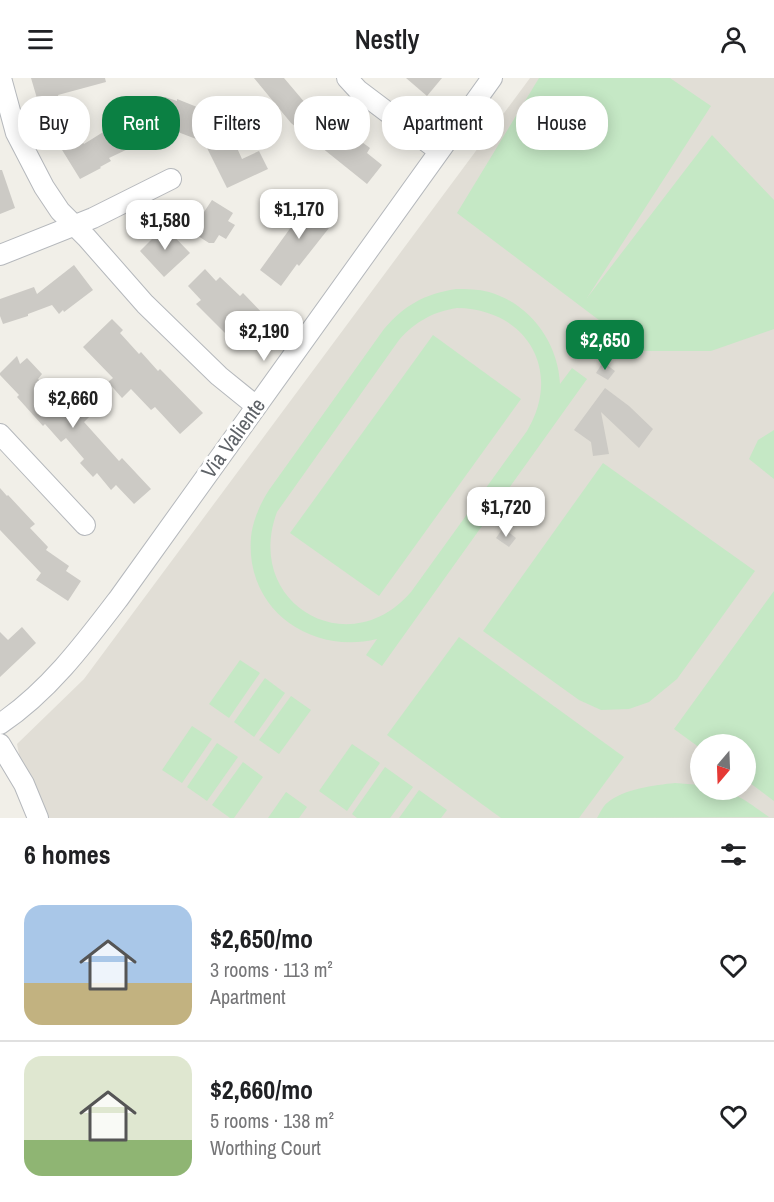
<!DOCTYPE html>
<meta charset="utf-8">
<style>
:root{--surface:#fff;--page:#f2f2f2;--text:#202124;--muted:#757577;--line:#e0e0e0;--accent:#0b8043}
body{margin:0;font-family:"Archivo Narrow",sans-serif;background:var(--page);color:var(--text);height:100vh;display:flex;flex-direction:column;font-size:22px;white-space:nowrap}
*{box-sizing:border-box;margin:0}
p{font-size:20px;color:var(--muted)}
.icon{flex:none;width:33px;height:33px;fill:none;stroke:currentColor;stroke-width:2;stroke-linecap:round;stroke-linejoin:round}
.map{position:relative;height:740px;overflow:hidden}
.sheet{display:flex;flex-direction:column;background:var(--surface);flex:1}
.sheet>*{flex:none}
.guide{position:absolute;left:18px;top:18px;width:738px;height:54px;display:flex;gap:12px}
.needle{width:39px;rotate:199deg}
.buttons{position:absolute;left:690px;top:656px;display:grid;gap:12px}
.buttons a{display:grid;place-items:center;width:66px;height:66px;border-radius:50%;background:var(--surface);box-shadow:0 3px 15px #0003;font-size:30px}
.price{position:absolute;translate:-50% -51px;padding:0 14px;border-radius:12px;background:#fff;color:#222;font-size:20px;line-height:39px;filter:drop-shadow(0 2px 3px #0008)}
.price::after{content:'';position:absolute;left:50%;top:36px;width:18px;height:14px;margin-left:-9px;background:inherit;clip-path:polygon(0 0,100% 0,50% 100%)}
.price.on{background:var(--accent);color:#fff}
ul{padding:0;list-style:none}
li{display:flex;align-items:center;gap:18px;height:150px;padding:0 24px}
li+li{border-top:2px solid var(--line)}
li span{display:grid;place-items:center;flex:none;width:168px;height:120px;border-radius:18px;color:#555}
li>.icon{margin-inline-start:auto}
span .icon{width:72px;height:72px;fill:#fffc;stroke-width:1}
li b{font-size:26px}
h2{display:flex;justify-content:space-between;align-items:center;height:72px;padding:0 24px;font-size:26px}
.tag{padding:0 21px;border-radius:24px;background:var(--surface);box-shadow:0 3px 15px #0003;font-size:21px;line-height:54px}
.tag.on{background:var(--accent);color:#fff}
header{display:flex;justify-content:space-between;align-items:center;height:78px;padding:0 24px;background:var(--surface);font-size:27px;font-weight:600}
.map>svg:first-child{display:block}
.education{fill:#e1ded6;fill-rule:evenodd}
.green{fill:#c5e8c5;fill-rule:evenodd}
.building{fill:#cccac5}
.lines{fill:none;stroke-linecap:round;stroke-linejoin:round}
.minor-casing{stroke:#b5b8bc;stroke-width:22}
.minor{stroke:#fff;stroke-width:20}
.labels{text-anchor:middle;dominant-baseline:central;stroke-width:6;stroke-linejoin:round;paint-order:stroke}
.street-label{font-size:21px;fill:#5f6368;stroke:#fff}
</style>
<header><svg class="icon" aria-label="menu" viewBox="0 0 24 24"><path d="M4 6h16M4 12h16M4 18h16"/></svg>Nestly<svg class="icon" aria-label="person" viewBox="0 0 24 24"><circle cx="12" cy="8" r="4"/><path d="M4 21q1-7 8-7t8 7"/></svg></header>
<div class="map">
<svg width="774" height="740" viewBox="0 0 774 740">
<rect width="100%" height="100%" fill="#f1efe8"/>
<path class="education" d="M 530,0 L 774,0 L 774,740 L 45,740 L 40,718 L 20,681 L 17,666 L 84,601 ZM 700,666 L 746,666 L 746,711 L 700,711 Z"/>
<g class="green">
<path d="M 539,0 L 670,0 L 711,28 L 587,220 L 712,57 L 774,122 L 774,251 L 711,273 L 640,273 L 457,135 Z"/>
<path d="M 456,211 C 467,211 478,211 489,214 C 530,226 558,264 560,306 L 572,290 L 587,301 L 382,588 L 366,577 L 377,561 C 310,577 245,531 251,459 C 253,442 260,426 269,412 L 384,251 C 405,227 424,216 456,211 ZM 457,230 C 527,231 563,293 527,353 L 411,514 C 348,587 243,525 277,434 L 399,262 C 416,243 433,234 457,230 Z"/>
<path d="M 433,257 L 521,321 L 379,518 L 290,455 Z"/>
<path d="M 774,352 L 774,401 L 749,381 L 758,362 Z"/>
<path d="M 603,385 L 755,493 L 677,601 L 649,624 L 629,631 L 601,632 L 579,622 L 483,553 Z"/>
<path d="M 774,513 L 774,723 L 746,702 L 746,666 L 700,666 L 700,670 L 674,651 Z"/>
<path d="M 459,559 L 624,679 L 579,740 L 501,740 L 387,657 Z"/>
<path d="M 240,582 L 260,595 L 229,640 L 209,626 Z"/>
<path d="M 265,600 L 285,615 L 254,659 L 234,644 Z"/>
<path d="M 291,618 L 311,632 L 279,676 L 259,662 Z"/>
<path d="M 192,648 L 212,661 L 182,705 L 162,692 Z"/>
<path d="M 217,665 L 238,679 L 207,723 L 187,709 Z"/>
<path d="M 352,666 L 380,685 L 347,733 L 319,713 Z"/>
<path d="M 243,684 L 263,699 L 234,740 L 230,740 L 212,727 Z"/>
<path d="M 385,689 L 413,709 L 390,740 L 357,740 L 352,736 Z"/>
<path d="M 675,705 L 700,707 L 700,711 C 734,711 743,721 769,739 L 597,740 C 600,735 603,728 607,725 C 623,711 655,707 675,705 Z"/>
<path d="M 419,712 L 447,732 L 441,740 L 399,740 Z"/>
<path d="M 286,714 L 307,729 L 299,740 L 268,740 Z"/>
</g>
<g class="building">
<path d="M 31,0 L 105,0 L 106,4 L 58,17 L 61,28 L 41,34 Z"/>
<path d="M 254,0 L 284,0 L 306,26 L 308,24 L 328,41 L 330,39 L 355,60 L 355,59 L 370,70 L 367,75 L 382,87 L 367,106 L 291,45 Z"/>
<path d="M 406,0 L 442,0 L 427,18 Z"/>
<path d="M 165,19 L 177,23 L 177,21 L 212,35 L 211,38 L 222,52 L 243,41 L 248,45 L 248,52 L 232,59 L 242,81 L 259,73 L 268,91 L 227,110 L 204,64 L 170,51 L 109,80 L 111,83 L 100,89 L 101,90 L 80,101 L 59,67 L 77,56 L 84,66 L 116,46 L 115,44 L 134,34 L 131,27 L 144,21 L 156,45 Z"/>
<path d="M 0,92 L 2,92 L 15,130 L 0,136 Z"/>
<path d="M 315,116 L 335,131 L 324,146 L 329,150 L 299,188 L 297,186 L 281,208 L 260,192 Z"/>
<path d="M 212,122 L 233,135 L 228,143 L 235,147 L 226,161 L 219,157 L 214,165 L 209,165 L 187,151 L 197,134 L 202,137 Z"/>
<path d="M 162,146 L 190,175 L 164,199 L 140,173 L 156,157 L 153,154 Z"/>
<path d="M 74,187 L 93,212 L 64,234 L 63,232 L 59,236 L 52,227 L 28,236 L 28,238 L 3,246 L 0,238 L 0,221 L 34,209 L 37,216 Z"/>
<path d="M 205,191 L 216,203 L 220,199 L 240,218 L 243,215 L 270,243 L 244,268 L 228,251 L 225,255 L 196,226 L 201,222 L 188,208 Z"/>
<path d="M 112,241 L 123,252 L 120,255 L 139,276 L 141,274 L 158,293 L 160,291 L 203,335 L 180,356 L 155,329 L 151,332 L 131,311 L 122,320 L 108,304 L 113,300 L 83,269 Z"/>
<path d="M 17,278 L 20,286 L 27,280 L 42,296 L 38,301 L 62,325 L 64,323 L 69,329 L 80,319 L 94,334 L 84,344 L 119,383 L 122,380 L 151,411 L 134,426 L 116,407 L 111,412 L 97,395 L 93,399 L 80,385 L 84,381 L 66,360 L 61,364 L 45,346 L 43,348 L 17,319 L 19,317 L 0,297 L 0,295 Z"/>
<path d="M 603,284 L 615,293 L 608,302 L 596,295 Z"/>
<path d="M 605,310 L 629,328 L 653,351 L 639,370 L 601,334 L 609,376 L 593,378 L 591,364 L 574,352 Z"/>
<path d="M 0,410 L 7,418 L 8,417 L 35,446 L 30,450 L 48,469 L 46,472 L 69,488 L 66,493 L 81,503 L 68,523 L 36,502 L 41,495 L 0,452 Z"/>
<path d="M 503,450 L 516,460 L 509,469 L 496,460 Z"/>
<path d="M 22,549 L 36,565 L 0,599 L 0,554 L 8,562 Z"/>
</g>
<g class="lines">
<defs>
<g id="minor">
<path d="M 1,0 L 16,55 L 44,109 L 60,133 L 87,160 L 145,226 L 219,298 L 256,328"/>
<path d="M 347,0 L 358,12 L 439,73"/>
<path d="M 0,177 L 93,140 L 171,101"/>
<path d="M 0,356 L 85,447"/>
<path d="M 0,646 C 48,614 84,566 119,520 L 492,0"/>
<path d="M 0,666 L 24,706 L 38,740"/>
</g>
</defs>
<use href="#minor" class="minor-casing"/>
<use href="#minor" class="minor"/>
</g>
<g class="labels">
<g class="street-label">
<text transform="translate(233 360) rotate(-54)">Via Valiente</text>
</g>
</g>
</svg>
<div class="buttons">
<a><svg class="needle" viewBox="-14 -14 28 28"><path d="M0-13l5 13h-10z" fill="#e53935"/><path d="M0 13l5-13h-10z" fill="#757577"/></svg></a>
</div>
<b class="price" style="left:299px;top:162px">$1,170</b>
<b class="price" style="left:165px;top:173px">$1,580</b>
<b class="price" style="left:264px;top:284px">$2,190</b>
<b class="price on" style="left:605px;top:293px">$2,650</b>
<b class="price" style="left:73px;top:351px">$2,660</b>
<b class="price" style="left:506px;top:460px">$1,720</b>
<div class="guide">
<a class="tag">Buy</a>
<a class="tag on">Rent</a>
<a class="tag">Filters</a>
<a class="tag">New</a>
<a class="tag">Apartment</a>
<a class="tag">House</a>
</div>
</div>
<section class="sheet">
<h2>6 homes<svg class="icon" aria-label="filters" viewBox="0 0 24 24"><path d="M4 7h16M4 17h16"/><circle cx="9" cy="7" r="2"/><circle cx="15" cy="17" r="2"/></svg></h2>
<ul>
<li><span style="background:linear-gradient(#a9c7e8 65%,#c2b280 0)"><svg class="icon" aria-label="home" viewBox="0 0 24 24"><path d="M3 11l9-7 9 7M6 9v11h12V9"/></svg></span><div><b>$2,650/mo</b><p>3 rooms · 113 m²</p><p>Apartment</p></div><svg class="icon" aria-label="heart" viewBox="0 0 24 24"><path d="M12 20l-8-8c-3-5 5-10 8-4 3-6 11-1 8 4z"/></svg></li>
<li><span style="background:linear-gradient(#dfe7d0 70%,#8fb573 0)"><svg class="icon" aria-label="home" viewBox="0 0 24 24"><path d="M3 11l9-7 9 7M6 9v11h12V9"/></svg></span><div><b>$2,660/mo</b><p>5 rooms · 138 m²</p><p>Worthing Court</p></div><svg class="icon" aria-label="heart" viewBox="0 0 24 24"><path d="M12 20l-8-8c-3-5 5-10 8-4 3-6 11-1 8 4z"/></svg></li>
</ul>
</section>
